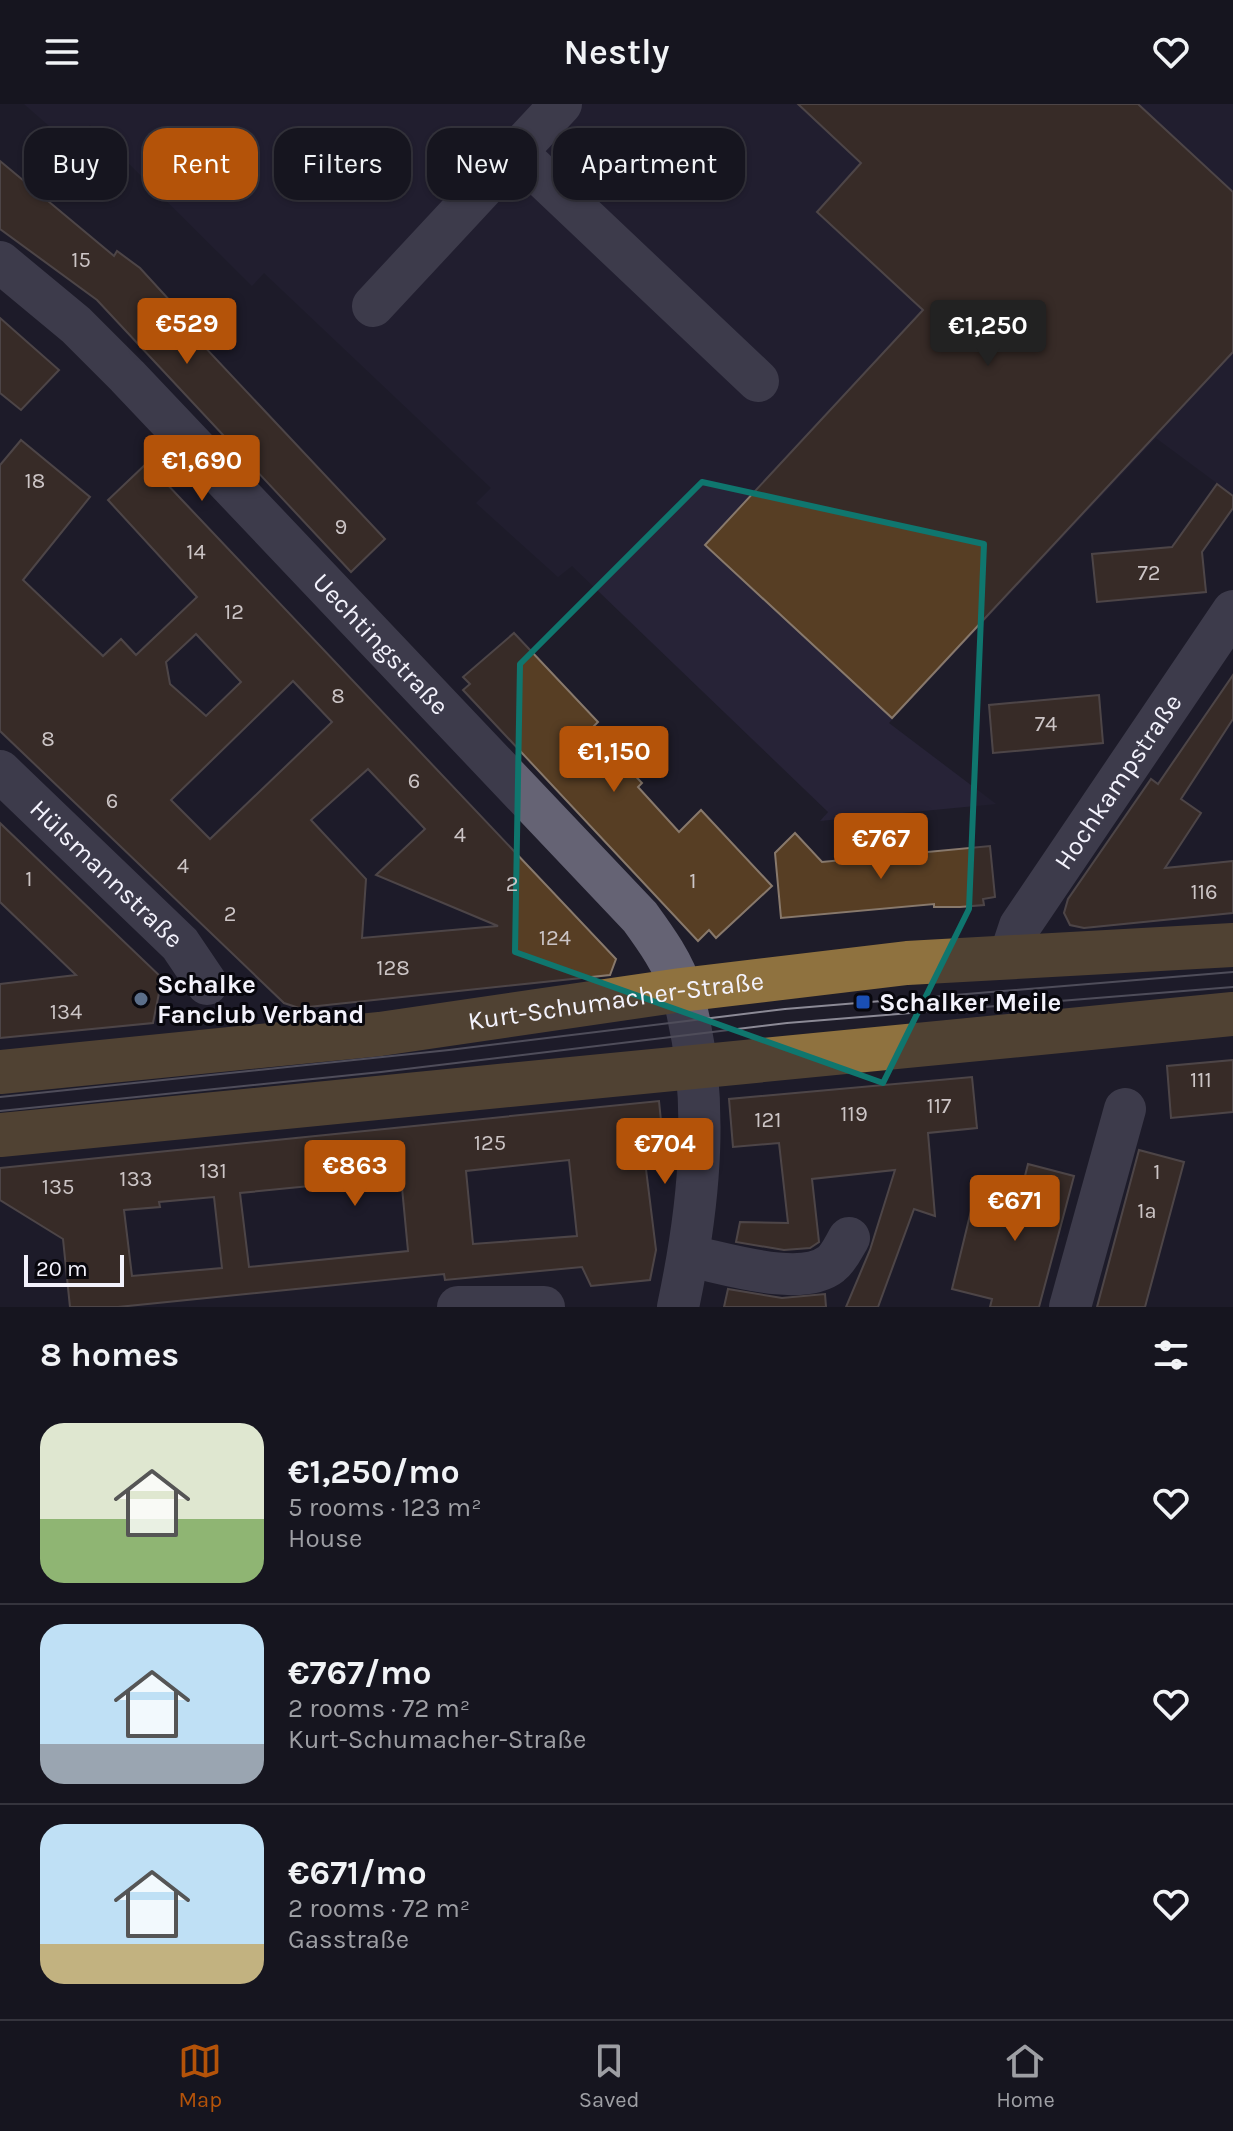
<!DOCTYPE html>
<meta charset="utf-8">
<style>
:root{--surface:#16151f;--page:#1f1e28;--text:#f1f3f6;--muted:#9e9fa4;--line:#35343d;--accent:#b45309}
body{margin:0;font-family:Karla,sans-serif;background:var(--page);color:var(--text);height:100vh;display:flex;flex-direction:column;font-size:30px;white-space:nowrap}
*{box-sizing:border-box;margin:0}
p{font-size:26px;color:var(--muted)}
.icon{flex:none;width:44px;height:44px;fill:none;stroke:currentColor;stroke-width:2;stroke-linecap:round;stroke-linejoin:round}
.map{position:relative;height:1203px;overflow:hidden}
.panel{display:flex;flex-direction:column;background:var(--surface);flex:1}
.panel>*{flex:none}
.banner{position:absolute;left:24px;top:24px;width:800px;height:72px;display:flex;gap:16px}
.scale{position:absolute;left:24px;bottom:20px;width:100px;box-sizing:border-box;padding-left:8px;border:4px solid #f3f2fc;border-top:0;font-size:22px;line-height:28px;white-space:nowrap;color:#f3f2fc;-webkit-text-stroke:6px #08070d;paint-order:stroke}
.price{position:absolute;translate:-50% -68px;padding:0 18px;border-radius:8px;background:var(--accent);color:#fff;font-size:26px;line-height:52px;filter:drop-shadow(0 2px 4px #0008)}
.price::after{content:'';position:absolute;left:50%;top:48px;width:24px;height:18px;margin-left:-12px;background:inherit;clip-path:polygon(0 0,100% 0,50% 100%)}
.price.selected{background:#222;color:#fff}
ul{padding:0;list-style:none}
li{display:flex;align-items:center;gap:24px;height:200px;padding:0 40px}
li+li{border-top:2px solid var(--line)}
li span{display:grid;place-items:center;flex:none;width:224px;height:160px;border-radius:24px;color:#555}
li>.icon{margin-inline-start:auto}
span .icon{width:96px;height:96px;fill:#fffc;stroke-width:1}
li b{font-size:34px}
h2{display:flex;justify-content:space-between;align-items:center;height:96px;padding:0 40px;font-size:34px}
.pill{padding:0 28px;border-radius:24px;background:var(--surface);box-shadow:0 2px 6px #0004,0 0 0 2px var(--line);font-size:28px;line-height:72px}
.pill.selected{background:var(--accent);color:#fff}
header{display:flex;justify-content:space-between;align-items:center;height:104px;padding:0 40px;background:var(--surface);font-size:36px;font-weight:600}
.dock{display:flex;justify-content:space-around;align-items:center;height:112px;border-top:2px solid var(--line);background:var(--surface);font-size:22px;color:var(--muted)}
.dock a{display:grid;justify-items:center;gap:4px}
.dock .selected{color:var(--accent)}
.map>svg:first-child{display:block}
.built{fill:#272337}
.building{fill:#573e24;stroke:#88796c;stroke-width:2;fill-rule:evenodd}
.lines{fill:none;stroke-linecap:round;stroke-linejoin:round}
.minor{stroke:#656374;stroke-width:42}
.major{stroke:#8f723f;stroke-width:44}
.tram{stroke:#8c8a96;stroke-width:2}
.marked{fill:none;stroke:#0f766e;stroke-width:6;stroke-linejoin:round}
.service-dot{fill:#5c6f8a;stroke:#08070d;stroke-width:3}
.transit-dot{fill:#1a4fb4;stroke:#08070d;stroke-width:3}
.labels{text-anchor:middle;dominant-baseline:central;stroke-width:6;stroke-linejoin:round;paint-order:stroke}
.number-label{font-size:22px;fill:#ccc5c6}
.street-label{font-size:26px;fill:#f3f2fc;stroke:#08070d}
.poi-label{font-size:26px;font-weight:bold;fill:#f3f2fc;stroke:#08070d;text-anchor:start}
</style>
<header><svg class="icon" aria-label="menu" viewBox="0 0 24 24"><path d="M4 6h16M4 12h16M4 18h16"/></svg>Nestly<svg class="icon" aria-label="heart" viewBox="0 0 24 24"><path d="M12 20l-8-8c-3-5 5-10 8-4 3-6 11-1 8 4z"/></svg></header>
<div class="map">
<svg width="1233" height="1203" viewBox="0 0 1233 1203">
<rect width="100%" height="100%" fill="#1e1c29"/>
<path class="built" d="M 24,0 L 1233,0 L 1233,391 L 1156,334 L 889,619 L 996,700 L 820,717 L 828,708 L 572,462 L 558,473 L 476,399 L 491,384 L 264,169 L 252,182 L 90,21 L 72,42 Z"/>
<g class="building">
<path d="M 798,0 L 1138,0 L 1233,88 L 1233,248 L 892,614 L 705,441 L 923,206 L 817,108 L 861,59 Z"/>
<path d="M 0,57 L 114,152 L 117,147 L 140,164 L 173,200 L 169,205 L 385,435 L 351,468 L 97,196 L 0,125 Z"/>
<path d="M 0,214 L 59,266 L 21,306 L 0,289 Z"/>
<path d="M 21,336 L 90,393 L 23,476 L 103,552 L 121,535 L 136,551 L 197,493 L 108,396 L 147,359 L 616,855 L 610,871 L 299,904 L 284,899 L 0,627 L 0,361 ZM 196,530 L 241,578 L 206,612 L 170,580 L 166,558 ZM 293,577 L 332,618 L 210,735 L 171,696 ZM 368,665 L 425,725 L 376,771 L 498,822 L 362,834 L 366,775 L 311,716 Z"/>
<path d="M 1217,380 L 1233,392 L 1233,404 L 1202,448 L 1206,488 L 1097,498 L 1092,450 L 1172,443 Z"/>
<path d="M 514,529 L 598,618 L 591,625 L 642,679 L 638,683 L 679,728 L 701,706 L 772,782 L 716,834 L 709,826 L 698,837 L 463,586 L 470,580 L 463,573 Z"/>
<path d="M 1233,571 L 1233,615 L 1181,695 L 1201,709 L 1165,764 L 1233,757 L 1233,809 L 1084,824 L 1070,821 L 1064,809 L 1068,795 L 1151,675 L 1158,680 Z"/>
<path d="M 1099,591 L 1103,639 L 993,649 L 989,601 Z"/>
<path d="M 0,719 L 162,874 L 153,919 L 0,934 L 0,880 L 76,871 L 0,798 Z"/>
<path d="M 795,729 L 822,758 L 990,742 L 995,793 L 983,795 L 984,801 L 960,803 L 934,803 L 934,800 L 781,814 L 775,749 Z"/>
<path d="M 1233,956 L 1233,1008 L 1171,1014 L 1167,962 Z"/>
<path d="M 972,973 L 977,1024 L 928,1029 L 935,1112 L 914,1105 L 878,1203 L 846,1203 L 870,1146 L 895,1066 L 812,1075 L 819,1138 L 810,1144 L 784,1146 L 736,1138 L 740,1118 L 788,1119 L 779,1039 L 733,1043 L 729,995 Z"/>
<path d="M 659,997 L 664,1047 L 644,1049 L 656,1146 L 650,1176 L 591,1182 L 582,1163 L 445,1176 L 444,1170 L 118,1203 L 70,1203 L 63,1135 L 0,1096 L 0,1064 ZM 569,1056 L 577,1132 L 473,1140 L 466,1067 ZM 401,1073 L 408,1147 L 249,1163 L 240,1089 ZM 214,1093 L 222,1164 L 132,1172 L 124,1106 L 160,1103 L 159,1098 Z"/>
<path d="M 1139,1046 L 1184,1058 L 1166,1125 L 1145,1203 L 1097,1203 Z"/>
<path d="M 1028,1060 L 1074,1072 L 1065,1106 L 1039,1203 L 990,1203 L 992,1195 L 952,1185 L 971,1107 L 1001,1114 L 1008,1085 L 1021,1088 Z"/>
<path d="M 728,1185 L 782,1194 L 825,1190 L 826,1203 L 724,1203 Z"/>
</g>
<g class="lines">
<g class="minor">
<path d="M 516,48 L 758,277"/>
<path id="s1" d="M 0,158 L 76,221 L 127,272 L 640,813 C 656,835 674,860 682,887 C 711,992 700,1099 678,1203"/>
<path d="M 373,202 L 561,0"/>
<path id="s2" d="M 0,667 L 180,840 L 207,880"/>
<path id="s3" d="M 1010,852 L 1020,822 L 1233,507"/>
<path d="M 689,1152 C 725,1159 801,1184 831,1160 C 839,1154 844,1142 849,1134"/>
<path d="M 458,1203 L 544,1203"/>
<path d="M 1070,1203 L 1125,1005"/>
</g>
<g class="major">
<path id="s4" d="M 0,968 L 380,930 L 681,886 L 907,859 L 1233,841"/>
<path d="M 0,1031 L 1233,910"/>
</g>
<g class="tram">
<path d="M 0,993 L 449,946 L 785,905 L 1233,868"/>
<path d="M 0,1007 L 381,968 L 787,919 L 1233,883"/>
</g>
</g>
<path d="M0 0H1233V1203H0ZM 702,378 L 984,440 L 969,805 L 883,979 L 515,848 L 520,560 Z" fill="#1e1c29" fill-opacity=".55" fill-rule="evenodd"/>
<path class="marked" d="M 702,378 L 984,440 L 969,805 L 883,979 L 515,848 L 520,560 Z"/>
<circle class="service-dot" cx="141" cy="895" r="8"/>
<rect class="transit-dot" x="855" y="890" width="16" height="16" rx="4"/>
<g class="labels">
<g class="number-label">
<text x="81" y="156">15</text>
<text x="35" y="377">18</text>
<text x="341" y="423">9</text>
<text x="196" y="448">14</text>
<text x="1149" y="469">72</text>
<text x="234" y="508">12</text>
<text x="338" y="592">8</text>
<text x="1046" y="620">74</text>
<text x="48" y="635">8</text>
<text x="414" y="677">6</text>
<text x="112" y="697">6</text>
<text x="460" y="731">4</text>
<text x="183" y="762">4</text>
<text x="29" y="775">1</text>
<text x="693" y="777">1</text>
<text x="512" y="780">2</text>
<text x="1204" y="788">116</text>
<text x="230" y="810">2</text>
<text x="555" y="834">124</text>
<text x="393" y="864">128</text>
<text x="66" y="908">134</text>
<text x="1201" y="976">111</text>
<text x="939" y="1002">117</text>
<text x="854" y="1010">119</text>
<text x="768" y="1016">121</text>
<text x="490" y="1039">125</text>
<text x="213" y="1067">131</text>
<text x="1157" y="1068">1</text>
<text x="136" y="1075">133</text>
<text x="58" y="1083">135</text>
<text x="1147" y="1107">1a</text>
</g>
<g class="street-label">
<text stroke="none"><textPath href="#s1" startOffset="540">Uechtingstraße</textPath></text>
<text stroke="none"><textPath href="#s3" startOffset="206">Hochkampstraße</textPath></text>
<text stroke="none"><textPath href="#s2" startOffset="148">Hülsmannstraße</textPath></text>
<text stroke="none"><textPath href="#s4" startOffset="620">Kurt-Schumacher-Straße</textPath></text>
</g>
<g class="poi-label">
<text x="157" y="880">Schalke<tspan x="157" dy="30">Fanclub Verband</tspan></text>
<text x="879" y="898">Schalker Meile</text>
</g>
</g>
</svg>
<div class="scale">20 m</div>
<b class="price" style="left:187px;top:262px">€529</b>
<b class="price selected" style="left:988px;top:264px">€1,250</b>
<b class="price" style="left:202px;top:399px">€1,690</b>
<b class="price" style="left:614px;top:690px">€1,150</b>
<b class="price" style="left:881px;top:777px">€767</b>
<b class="price" style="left:665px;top:1082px">€704</b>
<b class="price" style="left:355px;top:1104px">€863</b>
<b class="price" style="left:1015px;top:1139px">€671</b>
<div class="banner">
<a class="pill">Buy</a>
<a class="pill selected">Rent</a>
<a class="pill">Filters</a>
<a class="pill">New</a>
<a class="pill">Apartment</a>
</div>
</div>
<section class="panel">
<h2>8 homes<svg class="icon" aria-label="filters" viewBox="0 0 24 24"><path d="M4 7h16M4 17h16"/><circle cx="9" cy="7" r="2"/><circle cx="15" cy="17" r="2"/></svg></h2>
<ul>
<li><span style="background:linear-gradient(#dfe7d0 60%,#8fb573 0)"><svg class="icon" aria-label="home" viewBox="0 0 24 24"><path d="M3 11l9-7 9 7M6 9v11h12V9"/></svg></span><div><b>€1,250/mo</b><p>5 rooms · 123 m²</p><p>House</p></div><svg class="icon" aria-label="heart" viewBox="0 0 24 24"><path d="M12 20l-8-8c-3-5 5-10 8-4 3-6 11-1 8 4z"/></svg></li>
<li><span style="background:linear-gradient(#bfe0f5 75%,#9aa5b1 0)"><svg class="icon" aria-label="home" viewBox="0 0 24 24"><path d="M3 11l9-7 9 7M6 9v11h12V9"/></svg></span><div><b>€767/mo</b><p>2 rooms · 72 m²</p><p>Kurt-Schumacher-Straße</p></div><svg class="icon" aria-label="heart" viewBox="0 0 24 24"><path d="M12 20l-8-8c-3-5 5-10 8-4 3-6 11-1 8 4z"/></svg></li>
<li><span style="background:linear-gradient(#bfe0f5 75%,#c2b280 0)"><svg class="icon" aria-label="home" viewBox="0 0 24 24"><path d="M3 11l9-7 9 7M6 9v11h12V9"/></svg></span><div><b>€671/mo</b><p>2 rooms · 72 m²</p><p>Gasstraße</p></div><svg class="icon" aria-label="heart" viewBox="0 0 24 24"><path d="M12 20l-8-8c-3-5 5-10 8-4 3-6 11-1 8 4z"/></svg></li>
</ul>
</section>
<nav class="dock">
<a class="selected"><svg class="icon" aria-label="map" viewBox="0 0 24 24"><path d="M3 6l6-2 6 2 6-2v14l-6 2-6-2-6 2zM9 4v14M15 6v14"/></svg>Map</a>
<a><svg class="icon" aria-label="saved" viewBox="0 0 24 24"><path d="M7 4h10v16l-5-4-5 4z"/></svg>Saved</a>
<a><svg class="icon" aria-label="home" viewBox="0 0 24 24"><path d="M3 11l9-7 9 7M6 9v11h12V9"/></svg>Home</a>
</nav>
